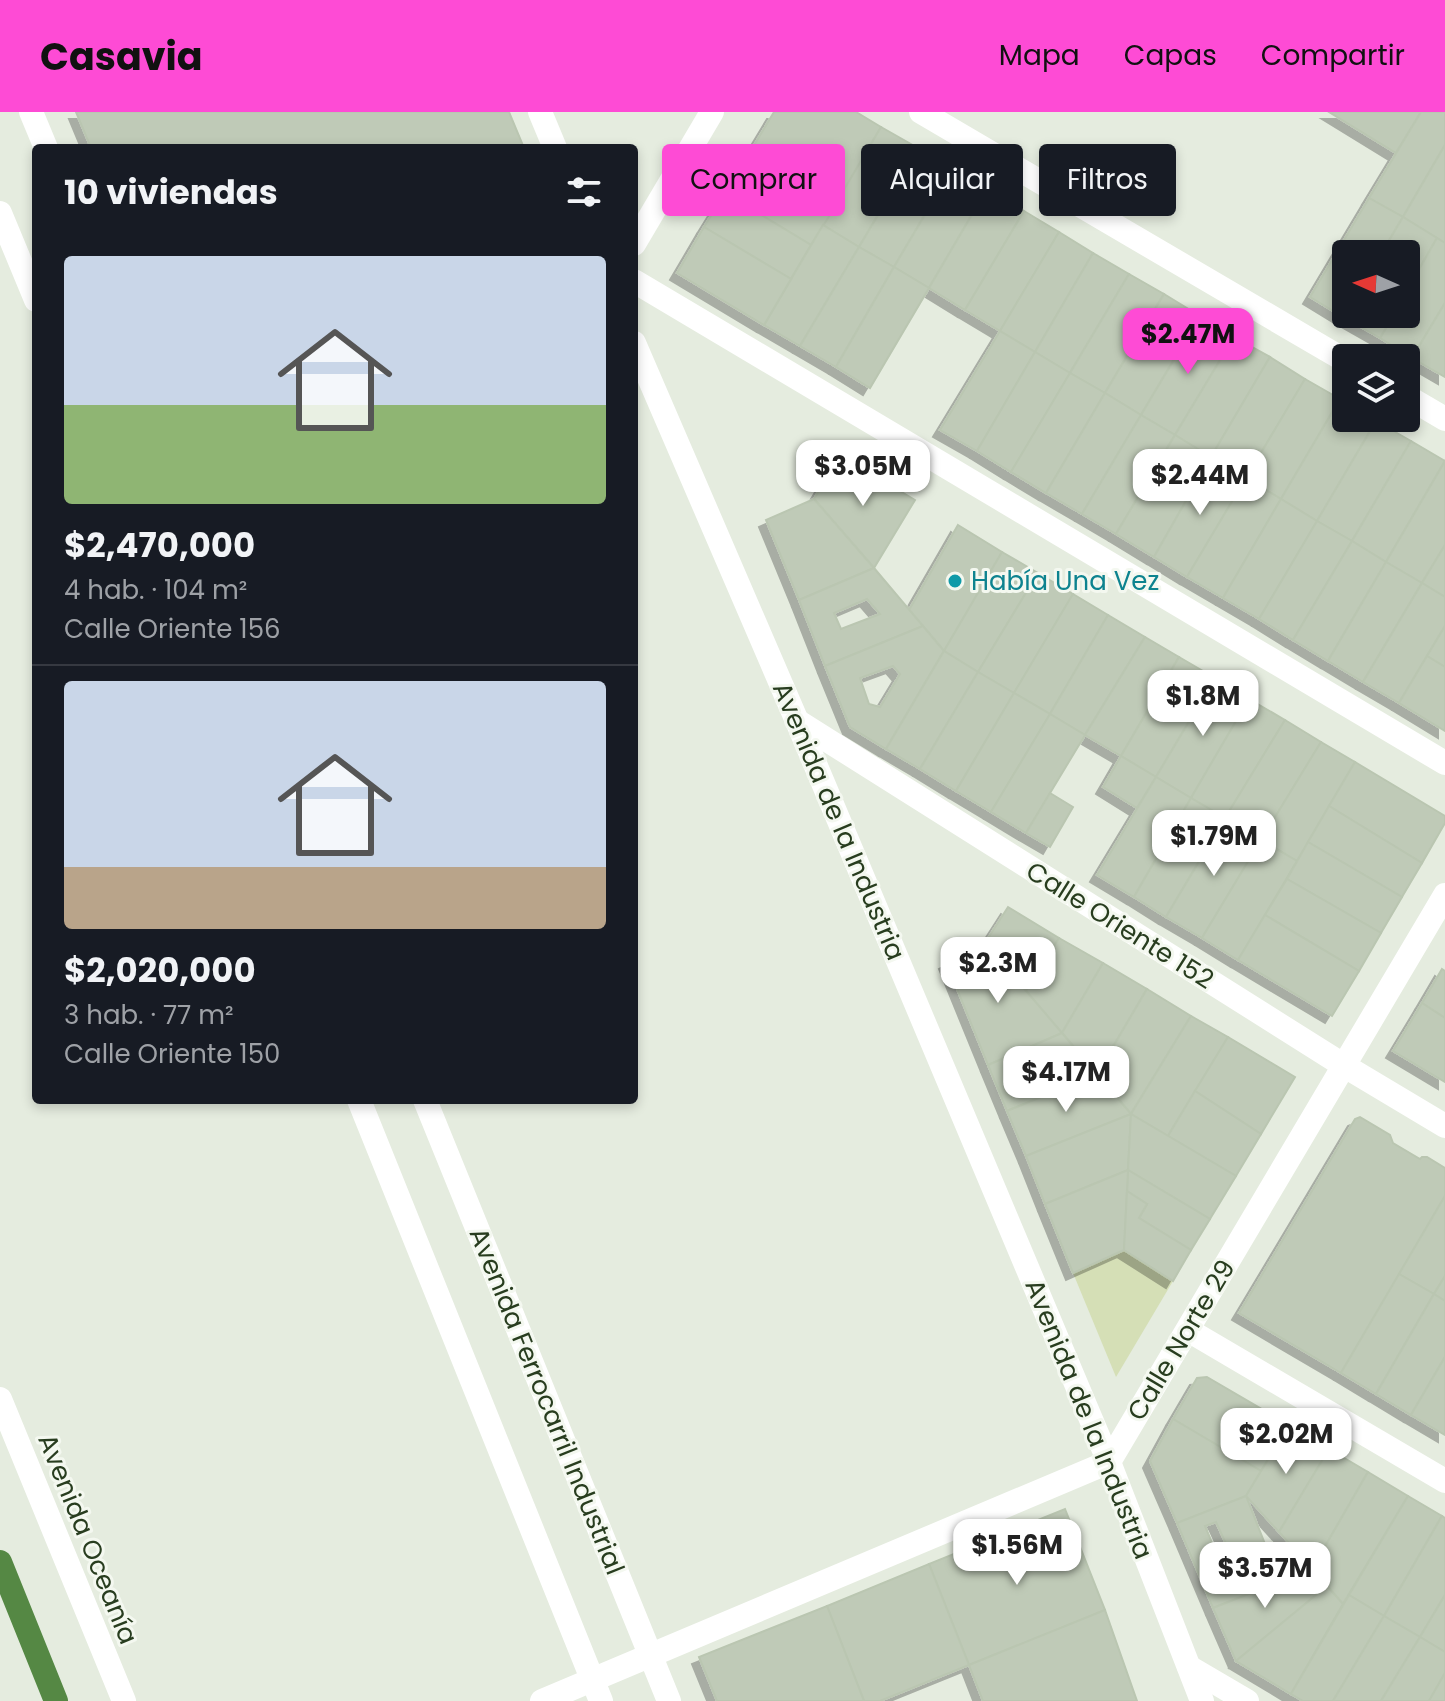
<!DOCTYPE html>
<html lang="es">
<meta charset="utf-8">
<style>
:root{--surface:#171b24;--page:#20242c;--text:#f1f3f6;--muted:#9ea1a6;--line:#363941;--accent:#fe4bd5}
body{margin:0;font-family:Poppins,sans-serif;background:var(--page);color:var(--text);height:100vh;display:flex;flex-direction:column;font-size:30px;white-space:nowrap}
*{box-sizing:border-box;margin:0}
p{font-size:26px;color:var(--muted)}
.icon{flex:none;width:44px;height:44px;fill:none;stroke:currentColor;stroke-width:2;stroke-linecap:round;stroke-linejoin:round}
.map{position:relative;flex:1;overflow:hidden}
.details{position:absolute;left:32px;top:32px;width:606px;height:960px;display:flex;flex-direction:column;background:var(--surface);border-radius:8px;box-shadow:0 4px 12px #0003}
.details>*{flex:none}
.banner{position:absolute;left:662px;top:32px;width:662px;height:72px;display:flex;gap:16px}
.needle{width:52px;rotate:273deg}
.controls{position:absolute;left:1332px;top:128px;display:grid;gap:16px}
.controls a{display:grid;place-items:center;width:88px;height:88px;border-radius:8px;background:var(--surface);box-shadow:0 4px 12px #0003;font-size:40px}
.price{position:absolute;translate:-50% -68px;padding:0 18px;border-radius:16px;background:#fff;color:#222;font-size:26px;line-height:52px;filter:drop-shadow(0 2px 4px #0008)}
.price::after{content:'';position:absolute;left:50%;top:48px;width:24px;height:18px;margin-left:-12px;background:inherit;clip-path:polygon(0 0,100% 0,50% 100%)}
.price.active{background:var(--accent);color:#111}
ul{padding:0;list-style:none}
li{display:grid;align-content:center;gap:16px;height:424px;padding:0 32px}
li+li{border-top:2px solid var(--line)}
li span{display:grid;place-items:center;height:248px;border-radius:8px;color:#555}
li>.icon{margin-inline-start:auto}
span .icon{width:144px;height:144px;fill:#fffc;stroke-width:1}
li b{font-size:34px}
h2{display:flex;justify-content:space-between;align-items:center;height:96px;padding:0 32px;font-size:34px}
.pill{padding:0 28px;border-radius:8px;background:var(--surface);box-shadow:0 4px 12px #0003;font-size:28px;line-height:72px}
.pill.active{background:var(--accent);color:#111}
header{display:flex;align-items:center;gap:48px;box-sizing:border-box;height:112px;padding:0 40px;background:var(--accent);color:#111}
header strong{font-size:38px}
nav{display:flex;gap:44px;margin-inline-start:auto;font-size:28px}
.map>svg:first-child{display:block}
.green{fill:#d5dfb6}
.building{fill:#bfcab7;stroke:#bac6b1;stroke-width:2;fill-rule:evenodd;filter:url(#shadow)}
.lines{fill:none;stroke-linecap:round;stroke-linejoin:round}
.minor{stroke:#fff;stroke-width:24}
.secondary{stroke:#fff;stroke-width:24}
.trunk{stroke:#584;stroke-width:24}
.culture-dot{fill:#0f9aa8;stroke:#f4f8f0;stroke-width:3}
.labels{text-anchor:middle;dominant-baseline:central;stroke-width:6;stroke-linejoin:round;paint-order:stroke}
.culture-label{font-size:26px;fill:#0d838f;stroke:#f4f8f0;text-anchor:start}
.street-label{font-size:26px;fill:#283d1f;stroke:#f4f8f0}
</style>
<header>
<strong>Casavia</strong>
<nav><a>Mapa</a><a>Capas</a><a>Compartir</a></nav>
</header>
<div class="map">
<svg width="1445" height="1589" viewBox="0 0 1445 1589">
<defs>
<filter id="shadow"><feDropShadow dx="-7" dy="7" stdDeviation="0" flood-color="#0004"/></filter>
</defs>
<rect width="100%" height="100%" fill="#e5ecdf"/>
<path class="green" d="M 1124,1138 L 1173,1169 L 1116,1265 L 1073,1161 Z"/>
<g class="building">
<path d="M 76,0 L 509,0 L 524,36 L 91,36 Z"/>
<path d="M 774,0 L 856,0 L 881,15 L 833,98 L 747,45 Z"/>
<path d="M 1329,0 L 1421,0 L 1396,41 Z"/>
<path d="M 1421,0 L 1445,0 L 1445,33 L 1403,105 L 1369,86 Z"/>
<path d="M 881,15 L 918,36 L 859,135 L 823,113 Z"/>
<path d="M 1445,33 L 1445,131 L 1403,105 Z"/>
<path d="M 918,36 L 952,57 L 894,155 L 859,135 Z"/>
<path d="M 747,45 L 833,98 L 811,133 L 725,81 Z"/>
<path d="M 952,57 L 987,77 L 929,176 L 894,155 Z"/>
<path d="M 987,77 L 1024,99 L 965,198 L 929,176 Z"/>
<path d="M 725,81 L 811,133 L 791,167 L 704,115 Z"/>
<path d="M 1369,86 L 1403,105 L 1381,142 L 1346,142 L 1346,200 L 1343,205 L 1310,185 Z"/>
<path d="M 1024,99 L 1059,120 L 1000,219 L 965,198 Z"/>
<path d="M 1403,105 L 1437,126 L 1406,180 L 1406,142 L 1381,142 Z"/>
<path d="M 823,113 L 859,135 L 800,234 L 764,213 Z"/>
<path d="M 704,115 L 791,167 L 764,213 L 677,161 Z"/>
<path d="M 1059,120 L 1093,141 L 1035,240 L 1000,219 Z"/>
<path d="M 1437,126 L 1445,131 L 1445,191 L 1412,246 L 1380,226 L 1394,202 L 1406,202 L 1406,180 Z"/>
<path d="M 859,135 L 894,155 L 836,255 L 800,234 Z"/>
<path d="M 1093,141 L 1129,162 L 1070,261 L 1035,240 Z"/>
<path d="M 894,155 L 929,176 L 870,276 L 836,255 Z"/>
<path d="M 1129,162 L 1164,182 L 1105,281 L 1070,261 Z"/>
<path d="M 1164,182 L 1200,204 L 1141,303 L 1105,281 Z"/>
<path d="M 1445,191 L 1445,265 L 1412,246 Z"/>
<path d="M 1346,200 L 1346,202 L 1394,202 L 1380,226 L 1343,205 Z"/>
<path d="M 1200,204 L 1234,225 L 1175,323 L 1141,303 Z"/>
<path d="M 1000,219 L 1035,240 L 977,339 L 940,318 Z"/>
<path d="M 1234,225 L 1270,245 L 1211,345 L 1175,323 Z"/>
<path d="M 1035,240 L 1070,261 L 1011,360 L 977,339 Z"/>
<path d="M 1270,245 L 1305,267 L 1246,366 L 1211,345 Z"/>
<path d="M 1070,261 L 1105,281 L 1046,381 L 1011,360 Z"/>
<path d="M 1305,267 L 1340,287 L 1281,387 L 1246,366 Z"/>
<path d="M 1105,281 L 1141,303 L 1082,402 L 1046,381 Z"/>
<path d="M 1340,287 L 1346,291 L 1346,306 L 1372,306 L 1376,309 L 1317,409 L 1281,387 Z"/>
<path d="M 1141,303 L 1175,323 L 1116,422 L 1082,402 Z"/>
<path d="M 1376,309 L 1411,329 L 1352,429 L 1317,409 Z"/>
<path d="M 1175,323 L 1211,345 L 1154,445 L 1116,422 Z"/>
<path d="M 1411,329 L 1445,349 L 1386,450 L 1352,429 Z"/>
<path d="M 840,343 L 915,388 L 874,456 L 814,387 Z"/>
<path d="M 1211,345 L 1246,366 L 1187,465 L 1154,445 Z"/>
<path d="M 1445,349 L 1445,433 L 1422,471 L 1386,450 Z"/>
<path d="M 1246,366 L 1281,387 L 1223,486 L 1187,465 Z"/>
<path d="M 814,387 L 874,456 L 799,488 L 766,408 Z"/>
<path d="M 1281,387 L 1317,409 L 1259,507 L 1223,486 Z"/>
<path d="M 1317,409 L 1352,429 L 1293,528 L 1259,507 Z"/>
<path d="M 958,413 L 1002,440 L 944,539 L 909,498 Z"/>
<path d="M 1352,429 L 1386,450 L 1328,549 L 1293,528 Z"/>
<path d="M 1445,433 L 1445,485 L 1422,471 Z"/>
<path d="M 1002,440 L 1038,461 L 978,560 L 944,539 Z"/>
<path d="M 1386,450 L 1422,471 L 1363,570 L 1328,549 Z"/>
<path d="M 874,456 L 923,514 L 825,554 L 799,488 ZM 867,487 L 880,502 L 841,517 L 834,501 Z"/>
<path d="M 1038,461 L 1073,482 L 1014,581 L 978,560 Z"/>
<path d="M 1422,471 L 1445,485 L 1445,514 L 1399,591 L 1363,570 Z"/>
<path d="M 1073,482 L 1108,503 L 1050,602 L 1014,581 Z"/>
<path d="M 1108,503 L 1145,525 L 1085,623 L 1050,602 Z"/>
<path d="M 923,514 L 944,539 L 886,637 L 850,615 L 825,554 ZM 893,554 L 900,562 L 880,595 L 869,592 L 860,566 Z"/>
<path d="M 1445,514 L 1445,555 L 1427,544 Z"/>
<path d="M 1145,525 L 1179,545 L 1121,644 L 1085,623 Z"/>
<path d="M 944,539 L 978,560 L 920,657 L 886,637 Z"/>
<path d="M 1427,544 L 1445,555 L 1445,619 L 1399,591 Z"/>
<path d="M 1179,545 L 1215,566 L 1156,665 L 1121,644 Z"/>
<path d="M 978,560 L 1014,581 L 956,679 L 920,657 Z"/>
<path d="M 1215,566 L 1249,587 L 1191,686 L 1156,665 Z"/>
<path d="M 1014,581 L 1050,602 L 991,700 L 956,679 Z"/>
<path d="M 1249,587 L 1285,608 L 1225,706 L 1191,686 Z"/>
<path d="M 1050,602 L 1085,623 L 1026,721 L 991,700 Z"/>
<path d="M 1285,608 L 1321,630 L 1261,728 L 1225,706 Z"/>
<path d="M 1321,630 L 1355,650 L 1297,749 L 1261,728 Z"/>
<path d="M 1121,644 L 1156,665 L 1137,696 L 1103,675 Z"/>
<path d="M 1355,650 L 1445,704 L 1445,711 L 1422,751 L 1329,694 Z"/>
<path d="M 1156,665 L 1191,686 L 1134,785 L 1097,763 Z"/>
<path d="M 1050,681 L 1073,695 L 1050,735 L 1026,721 Z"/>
<path d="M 1191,686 L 1225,706 L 1166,805 L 1134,785 Z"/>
<path d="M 1329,694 L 1422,751 L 1402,785 L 1308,730 Z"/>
<path d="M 1225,706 L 1261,728 L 1202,826 L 1166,805 Z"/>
<path d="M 1261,728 L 1297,749 L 1238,848 L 1202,826 Z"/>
<path d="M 1308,730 L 1402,785 L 1381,821 L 1287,767 Z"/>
<path d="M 1287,767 L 1381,821 L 1359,859 L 1265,803 Z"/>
<path d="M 1008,795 L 1059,826 L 1026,879 L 985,831 Z"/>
<path d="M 1265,803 L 1359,859 L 1332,904 L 1238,848 Z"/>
<path d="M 1059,826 L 1103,851 L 1062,921 L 1026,879 Z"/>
<path d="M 985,831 L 1062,921 L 988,953 L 946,850 Z"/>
<path d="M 1103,851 L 1147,877 L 1097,962 L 1062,921 Z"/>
<path d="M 1442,857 L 1445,859 L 1445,906 L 1422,891 Z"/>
<path d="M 1147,877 L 1191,904 L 1131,1002 L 1097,962 Z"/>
<path d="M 1422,891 L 1445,906 L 1445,970 L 1393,939 Z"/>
<path d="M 1191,904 L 1228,925 L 1168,1024 L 1131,1002 Z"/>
<path d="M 1062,921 L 1097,962 L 1007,999 L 988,953 Z"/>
<path d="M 1228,925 L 1295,965 L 1261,1022 L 1195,979 Z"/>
<path d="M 1097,962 L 1131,1002 L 1026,1044 L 1007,999 Z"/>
<path d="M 1195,979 L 1261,1022 L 1236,1064 L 1168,1024 Z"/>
<path d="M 1131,1002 L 1128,1058 L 1045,1092 L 1026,1044 Z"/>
<path d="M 1131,1002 L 1236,1064 L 1210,1107 L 1128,1058 Z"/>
<path d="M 1360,1005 L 1390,1023 L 1393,1031 L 1420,1047 L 1422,1045 L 1427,1045 L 1445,1056 L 1445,1084 L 1341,1261 L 1239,1201 L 1355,1007 Z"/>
<path d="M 1128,1058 L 1210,1107 L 1191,1138 L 1139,1106 L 1147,1092 L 1127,1079 Z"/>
<path d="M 1128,1058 L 1124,1138 L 1073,1161 L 1045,1092 Z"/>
<path d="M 1127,1079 L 1147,1092 L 1139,1106 L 1191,1138 L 1173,1169 L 1124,1138 Z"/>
<path d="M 1445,1084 L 1445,1164 L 1434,1182 L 1399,1162 Z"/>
<path d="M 1399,1162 L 1434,1182 L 1376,1282 L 1341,1261 Z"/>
<path d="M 1445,1164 L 1445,1189 L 1434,1182 Z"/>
<path d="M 1434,1182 L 1445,1189 L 1445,1245 L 1411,1303 L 1376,1282 Z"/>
<path d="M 1445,1245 L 1445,1323 L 1411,1303 Z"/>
<path d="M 1207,1265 L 1289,1313 L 1261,1359 L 1173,1307 L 1197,1266 Z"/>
<path d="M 1173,1307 L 1261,1359 L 1246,1384 L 1177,1411 L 1150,1349 Z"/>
<path d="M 1289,1313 L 1329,1337 L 1279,1420 L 1246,1384 Z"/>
<path d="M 1329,1337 L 1368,1360 L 1312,1457 L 1279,1420 Z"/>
<path d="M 1368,1360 L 1408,1384 L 1343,1492 L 1312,1457 Z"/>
<path d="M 1246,1384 L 1280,1470 L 1213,1496 L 1177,1411 ZM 1216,1410 L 1227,1434 L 1215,1438 L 1205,1414 ZM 1243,1442 L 1253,1466 L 1230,1475 L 1220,1450 Z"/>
<path d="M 1408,1384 L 1442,1404 L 1384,1504 L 1349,1483 Z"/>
<path d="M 1065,1397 L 1105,1498 L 969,1553 L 929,1452 Z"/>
<path d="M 1442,1404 L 1445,1406 L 1445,1483 L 1420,1525 L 1384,1504 Z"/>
<path d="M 929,1452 L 969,1553 L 880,1589 L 864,1589 L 827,1494 Z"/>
<path d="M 1312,1457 L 1327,1474 L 1236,1549 L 1213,1496 Z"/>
<path d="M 1327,1474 L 1343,1492 L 1291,1582 L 1236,1549 Z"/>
<path d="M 1349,1483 L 1384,1504 L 1333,1589 L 1303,1589 L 1291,1582 Z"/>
<path d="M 1445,1483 L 1445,1540 L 1420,1525 Z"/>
<path d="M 827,1494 L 864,1589 L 717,1589 L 699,1545 Z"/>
<path d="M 1105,1498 L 1137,1589 L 983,1589 L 969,1553 Z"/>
<path d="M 1384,1504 L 1420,1525 L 1381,1589 L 1333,1589 Z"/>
<path d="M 1420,1525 L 1445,1540 L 1445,1561 L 1429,1589 L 1381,1589 Z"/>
<path d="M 1445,1561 L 1445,1589 L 1429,1589 Z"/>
</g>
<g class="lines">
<g class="minor">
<path d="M 31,0 L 46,36"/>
<path d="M 540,0 L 555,36"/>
<path d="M 921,0 L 1346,249"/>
<path d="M 0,101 L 36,188"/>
<path d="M 634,132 L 712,0"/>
<path d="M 634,169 L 1445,651"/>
<path d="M 634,231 L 797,609 L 1109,1350 L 1202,1589"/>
<path d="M 1406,284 L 1445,307"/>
<path d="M 797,609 L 1343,953 L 1445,1014"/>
<path d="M 359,988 L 601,1589"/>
<path d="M 425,988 L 669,1589"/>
<path d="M 1188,1218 L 1445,1369"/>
<path d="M 1189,1555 L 1247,1589"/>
<path d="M 542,1589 L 1109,1350 L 1445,783"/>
</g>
<path class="secondary" d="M 0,1287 L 124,1589"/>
<path class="trunk" d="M 0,1450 L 56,1589"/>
</g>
<circle class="culture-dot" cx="955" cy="469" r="8"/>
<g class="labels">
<g class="culture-label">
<text x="971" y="469">Había Una Vez</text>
</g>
<g class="street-label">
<text transform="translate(839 709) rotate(67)">Avenida de la Industria</text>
<text transform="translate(1120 813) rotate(32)">Calle Oriente 152</text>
<text transform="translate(1181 1228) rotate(-59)">Calle Norte 29</text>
<text transform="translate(547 1289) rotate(68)">Avenida Ferrocarril Industrial</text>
<text transform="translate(1089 1307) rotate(68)">Avenida de la Industria</text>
<text transform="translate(88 1427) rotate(68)">Avenida Oceanía</text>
</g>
</g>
</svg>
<div class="controls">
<a><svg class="needle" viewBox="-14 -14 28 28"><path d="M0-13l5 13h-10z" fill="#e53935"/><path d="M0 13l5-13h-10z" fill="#9ea1a6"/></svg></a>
<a><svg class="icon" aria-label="layers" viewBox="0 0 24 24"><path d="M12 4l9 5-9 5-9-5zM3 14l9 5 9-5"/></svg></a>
</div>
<b class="price active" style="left:1188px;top:264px">$2.47M</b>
<b class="price" style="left:863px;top:396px">$3.05M</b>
<b class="price" style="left:1200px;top:405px">$2.44M</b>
<b class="price" style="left:1203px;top:626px">$1.8M</b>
<b class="price" style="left:1214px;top:766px">$1.79M</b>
<b class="price" style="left:998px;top:893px">$2.3M</b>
<b class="price" style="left:1066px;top:1002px">$4.17M</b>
<b class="price" style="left:1286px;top:1364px">$2.02M</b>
<b class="price" style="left:1017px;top:1475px">$1.56M</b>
<b class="price" style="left:1265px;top:1498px">$3.57M</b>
<div class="banner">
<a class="pill active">Comprar</a>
<a class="pill">Alquilar</a>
<a class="pill">Filtros</a>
</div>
<section class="details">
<h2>10 viviendas<svg class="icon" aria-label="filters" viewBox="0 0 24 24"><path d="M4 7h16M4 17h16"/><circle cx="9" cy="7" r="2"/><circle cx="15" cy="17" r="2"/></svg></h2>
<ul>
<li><span style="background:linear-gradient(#c9d6e8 60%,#8fb573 0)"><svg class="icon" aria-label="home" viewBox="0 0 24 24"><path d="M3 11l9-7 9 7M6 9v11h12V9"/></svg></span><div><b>$2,470,000</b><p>4 hab. · 104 m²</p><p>Calle Oriente 156</p></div></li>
<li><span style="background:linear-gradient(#c9d6e8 75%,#b9a48a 0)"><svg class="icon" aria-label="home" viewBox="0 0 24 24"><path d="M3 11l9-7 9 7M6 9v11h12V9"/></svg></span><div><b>$2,020,000</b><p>3 hab. · 77 m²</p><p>Calle Oriente 150</p></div></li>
</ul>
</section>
</div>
